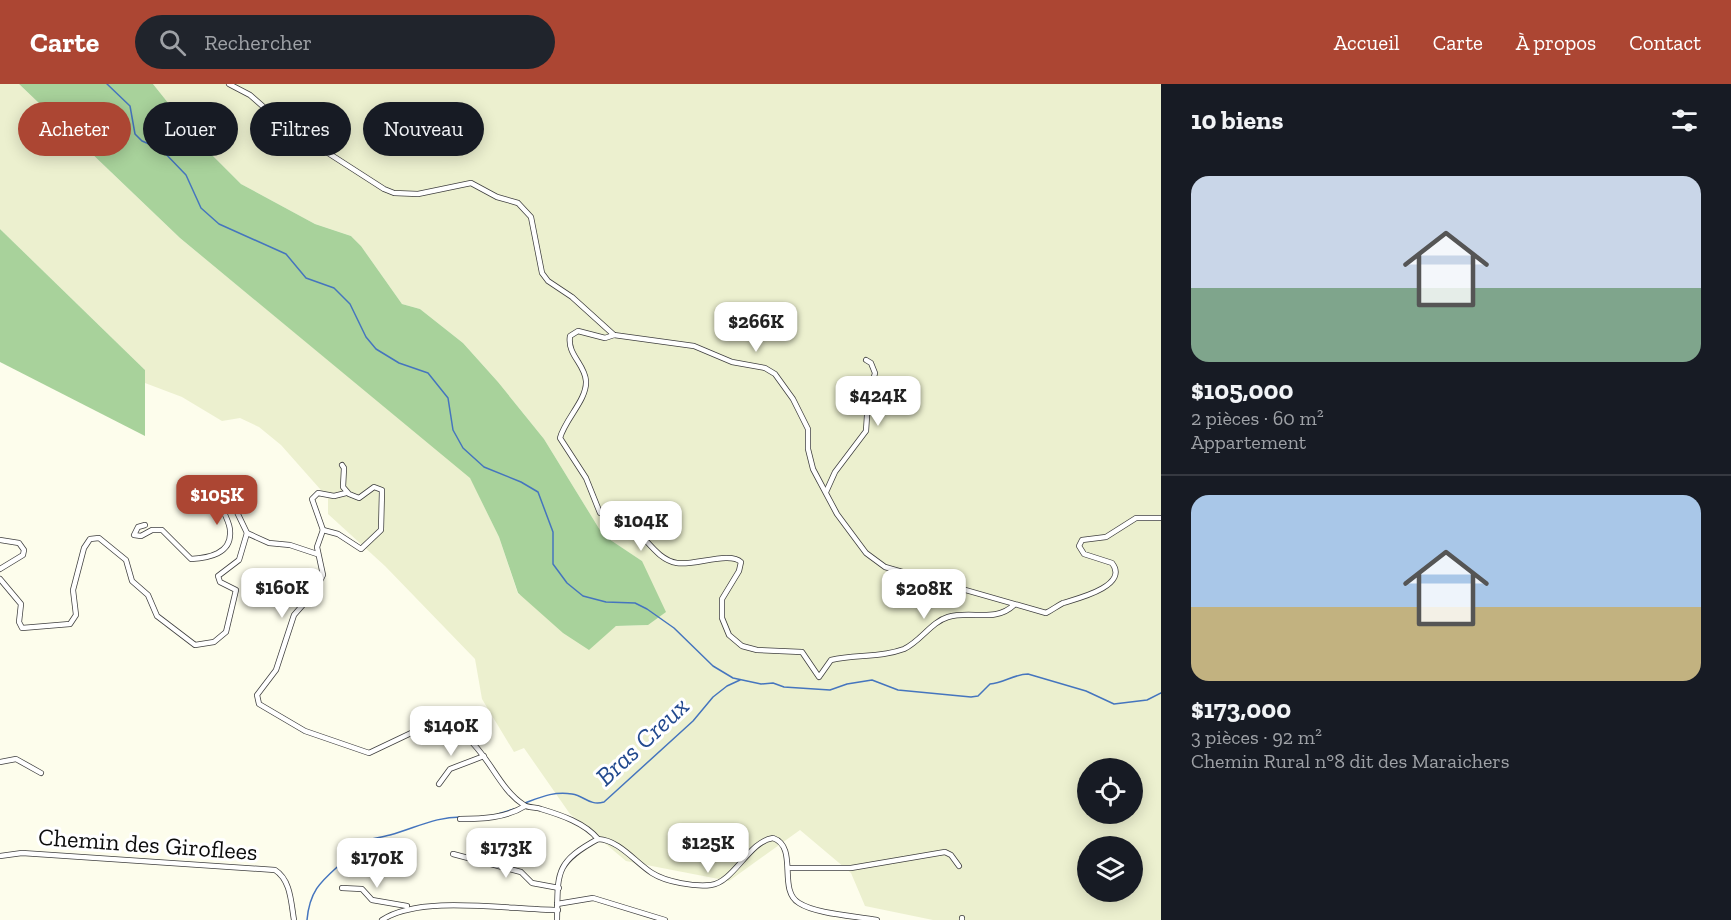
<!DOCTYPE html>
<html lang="fr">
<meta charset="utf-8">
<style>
:root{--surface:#171b24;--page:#20242c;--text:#f1f3f6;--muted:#9ea1a6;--line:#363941;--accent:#ac4633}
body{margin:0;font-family:"Zilla Slab",serif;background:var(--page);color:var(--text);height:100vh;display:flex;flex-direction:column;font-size:22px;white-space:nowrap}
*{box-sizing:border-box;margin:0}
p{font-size:20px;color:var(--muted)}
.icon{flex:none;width:33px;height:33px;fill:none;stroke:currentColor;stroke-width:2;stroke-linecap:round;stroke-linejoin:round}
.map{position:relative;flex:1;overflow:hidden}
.panel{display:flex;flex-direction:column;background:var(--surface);width:570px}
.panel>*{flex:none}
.guide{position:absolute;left:18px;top:18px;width:570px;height:54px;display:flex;gap:12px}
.controls{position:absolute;left:1077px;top:674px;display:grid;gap:12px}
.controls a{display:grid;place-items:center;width:66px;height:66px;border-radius:50%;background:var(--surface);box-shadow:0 3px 15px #0003;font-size:30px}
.price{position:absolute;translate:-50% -51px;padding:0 14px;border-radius:12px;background:#fff;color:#222;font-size:20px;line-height:39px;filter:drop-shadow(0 2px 3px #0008)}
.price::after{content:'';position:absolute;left:50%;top:36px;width:18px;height:14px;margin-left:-9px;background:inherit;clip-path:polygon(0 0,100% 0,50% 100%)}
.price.active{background:var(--accent);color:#fff}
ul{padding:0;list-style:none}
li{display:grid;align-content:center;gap:12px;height:318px;padding:0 30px}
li+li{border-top:2px solid var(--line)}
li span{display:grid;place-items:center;height:186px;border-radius:18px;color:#555}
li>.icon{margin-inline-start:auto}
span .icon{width:108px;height:108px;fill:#fffc;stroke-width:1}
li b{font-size:26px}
h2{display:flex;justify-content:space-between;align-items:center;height:72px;padding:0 30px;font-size:26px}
.chip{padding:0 21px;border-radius:27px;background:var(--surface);box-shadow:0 3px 15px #0003;font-size:21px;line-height:54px}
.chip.active{background:var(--accent);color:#fff}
header{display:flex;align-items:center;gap:36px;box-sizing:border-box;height:84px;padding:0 30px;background:var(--accent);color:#fff}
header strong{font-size:28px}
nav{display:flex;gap:33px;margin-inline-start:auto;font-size:21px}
.search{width:420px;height:54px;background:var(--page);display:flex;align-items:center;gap:15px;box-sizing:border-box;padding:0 21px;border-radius:33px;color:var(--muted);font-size:22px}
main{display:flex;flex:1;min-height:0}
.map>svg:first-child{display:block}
.farmland{fill:#ecf0cf;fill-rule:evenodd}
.forest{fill:#a8d29b}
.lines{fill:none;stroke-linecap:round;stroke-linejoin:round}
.stream{stroke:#4575be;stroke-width:1.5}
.street-casing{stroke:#3f3f3f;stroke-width:6}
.street{stroke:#fff;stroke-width:4.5}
.labels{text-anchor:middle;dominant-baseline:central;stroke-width:6;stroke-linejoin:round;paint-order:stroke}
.street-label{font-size:24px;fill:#0c0c0c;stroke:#fff}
.water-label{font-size:26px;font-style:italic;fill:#234a8f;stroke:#fff}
</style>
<header>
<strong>Carte</strong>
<div class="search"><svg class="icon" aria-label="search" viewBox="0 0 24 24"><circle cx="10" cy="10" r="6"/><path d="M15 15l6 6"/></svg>Rechercher</div>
<nav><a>Accueil</a><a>Carte</a><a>À propos</a><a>Contact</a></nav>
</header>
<main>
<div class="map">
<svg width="1161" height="836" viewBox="0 0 1161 836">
<rect width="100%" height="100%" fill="#fdfdec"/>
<path class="farmland" d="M 0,0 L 19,0 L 180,154 L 470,393 L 499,453 L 518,510 L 608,547 L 616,542 L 648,541 L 642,477 L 603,451 L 544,355 L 498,298 L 463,259 L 420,225 L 402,220 L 361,162 L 351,152 L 315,140 L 241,100 L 201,60 L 153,0 L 1161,0 L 1161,836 L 933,836 L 865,822 L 851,789 L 800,746 L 729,797 L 626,777 L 570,730 L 524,664 L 514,668 L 482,615 L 475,575 L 385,482 L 328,430 L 328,414 L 281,361 L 259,343 L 240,334 L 222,337 L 182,313 L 145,299 L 145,286 L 0,145 ZM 1088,684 L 1132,684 L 1132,729 L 1088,729 ZM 1088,762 L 1132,762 L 1132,807 L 1088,807 Z"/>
<g class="forest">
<path d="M 19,0 L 153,0 L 201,60 L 241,100 L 315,140 L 351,152 L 361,162 L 402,220 L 420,225 L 463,259 L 498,298 L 544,355 L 603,451 L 642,477 L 666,528 L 648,541 L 616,542 L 589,566 L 563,549 L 518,509 L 499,453 L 470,394 L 180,154 Z"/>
<path d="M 0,145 L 145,286 L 145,352 L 0,278 Z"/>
</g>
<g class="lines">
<g class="stream">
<path d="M 107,0 L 130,22 L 135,50 L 142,57 L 161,65 L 186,91 L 201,124 L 219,140 L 286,170 L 306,194 L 334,204 L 350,220 L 366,253 L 376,265 L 399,279 L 428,289 L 448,314 L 453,346 L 463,364 L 484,383 L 521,398 L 538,408 L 553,448 L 553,480 L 567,499 L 583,512 L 606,518 L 635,519 L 647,525 L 674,544 L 713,582 L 733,594 L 761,600 L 773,599 L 784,603 L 830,606 L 847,600 L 872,596 L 898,606 L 971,613 L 978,612 L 990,600 C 1004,599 1014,590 1028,590 L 1086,607 L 1114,620 L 1147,616 L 1161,609"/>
<path d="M 525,719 C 541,713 554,707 572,710 C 585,712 589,722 604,718 L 693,637 L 713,613 L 727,602 L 740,596"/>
<path d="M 498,730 L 514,725"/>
<path d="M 307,836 C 310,802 325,795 348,773 L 349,764 C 362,755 375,755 390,751 C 416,744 436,732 464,733"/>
</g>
<defs>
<g id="street">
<path d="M 229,0 L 250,11 L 283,40 L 384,105 L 394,109 L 418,110 L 471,99 L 497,113 L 518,119 L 531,133 L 542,189 L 548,197 L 572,213 L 614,251 L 694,262 L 732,278 L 765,284 L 775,290 L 793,315 L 808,345 L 808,365 L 813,385 L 837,430 L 866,469 L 885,483 L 1046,529 C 1052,526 1057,522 1063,519 C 1076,515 1130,502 1112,479 L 1084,470 L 1079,462 L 1082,456 L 1106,453 L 1136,434 L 1161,434"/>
<path d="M 614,251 L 605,254 L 578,247 L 570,252 C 567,271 585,280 586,297 C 587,316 565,335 560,354 L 586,394 L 600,429 C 610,433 622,435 630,441 C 646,453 657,476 677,479 C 694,482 730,467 741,478 L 739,487 L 722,515 L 722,534 L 729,551 L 742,562 L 757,566 L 802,568 L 819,593 L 831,576 C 855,570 880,574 904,565 C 921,557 931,538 948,533 C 971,526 995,539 1014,521"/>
<path d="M 826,408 L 835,388 L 866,347 L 868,316 L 875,289 L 871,279 L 866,276"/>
<path d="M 145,441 L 138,443 L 134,451 L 141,452 L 152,446 L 162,446 L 191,475 C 208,474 232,470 230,447 C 230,440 226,434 224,428 L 227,421 L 235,424 L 247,449"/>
<path d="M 323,446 L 317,463 L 323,491 L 315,507 L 294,531 L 276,586 L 257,611 L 259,620 L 305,647 L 369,669 L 428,641 C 483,639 489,699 524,721 C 528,724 536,723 541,725 C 561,731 585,739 598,755"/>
<path d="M 323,446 L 338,450 L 361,465 L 381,446 L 382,406 L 374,403 L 359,414 L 349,410 L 343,403 L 344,384 L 342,381"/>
<path d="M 323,446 L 312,415 L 318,409 L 334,412 L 346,409"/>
<path d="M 0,456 L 19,459 L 24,466 L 23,471 L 0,485"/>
<path d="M 0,495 L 21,520 L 19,538 L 22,544 L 70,540 L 76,531 L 73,506 L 84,464 L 90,455 L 99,454 L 126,476 L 132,497 L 148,511 L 157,532 L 195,561 L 214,558 L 226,548 L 236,506 L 220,498 L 218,492 L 239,476 L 247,449 L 269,459 L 290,461 L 317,470"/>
<path d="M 0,678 L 16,675 L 41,689"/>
<path d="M 439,700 L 450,685 L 484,672"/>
<path d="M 460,735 C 482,735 506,734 525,722"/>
<path d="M 453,770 L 521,788 L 532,799 L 559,804"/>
<path d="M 0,772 L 22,769 L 275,786 C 291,796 291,819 294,836"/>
<path d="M 788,784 L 851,784 L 945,768 L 951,771 L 959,782"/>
<path d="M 342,804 L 362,805 L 372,816 L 407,822"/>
<path d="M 557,820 L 593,814 L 665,836"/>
<path d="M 382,836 C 421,810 509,826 558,826"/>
<path d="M 557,836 C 558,789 554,779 598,755 C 619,756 635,778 652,789 C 666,798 695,803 711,801 C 734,798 749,757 773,754 C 799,763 777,806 799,819 C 816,830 856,832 877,836"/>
<path d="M 962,836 L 962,834"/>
</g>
</defs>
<use href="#street" class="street-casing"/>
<use href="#street" class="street"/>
</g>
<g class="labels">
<g class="street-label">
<text transform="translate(148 760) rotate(4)">Chemin des Giroflees</text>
</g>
<g class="water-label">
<text transform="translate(642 657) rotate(-43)">Bras Creux</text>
</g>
</g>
</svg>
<div class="controls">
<a><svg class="icon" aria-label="locate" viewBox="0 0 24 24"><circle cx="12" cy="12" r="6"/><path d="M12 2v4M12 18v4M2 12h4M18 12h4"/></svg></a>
<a><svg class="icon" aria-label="layers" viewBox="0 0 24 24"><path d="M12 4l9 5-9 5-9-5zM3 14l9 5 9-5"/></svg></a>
</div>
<b class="price" style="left:756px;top:269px">$266K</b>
<b class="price" style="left:878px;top:343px">$424K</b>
<b class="price active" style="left:217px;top:442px">$105K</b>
<b class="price" style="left:641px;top:468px">$104K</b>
<b class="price" style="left:282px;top:535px">$160K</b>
<b class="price" style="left:924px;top:536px">$208K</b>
<b class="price" style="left:451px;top:673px">$140K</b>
<b class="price" style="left:708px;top:790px">$125K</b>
<b class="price" style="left:506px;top:795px">$173K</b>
<b class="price" style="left:377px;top:805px">$170K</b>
<div class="guide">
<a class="chip active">Acheter</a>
<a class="chip">Louer</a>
<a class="chip">Filtres</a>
<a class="chip">Nouveau</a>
</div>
</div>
<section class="panel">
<h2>10 biens<svg class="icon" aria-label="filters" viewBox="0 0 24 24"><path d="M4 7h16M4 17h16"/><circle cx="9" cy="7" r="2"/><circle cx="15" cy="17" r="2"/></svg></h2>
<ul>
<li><span style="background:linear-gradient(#c9d6e8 60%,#7fa58c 0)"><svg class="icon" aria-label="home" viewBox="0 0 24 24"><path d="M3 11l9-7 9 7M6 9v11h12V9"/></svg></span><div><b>$105,000</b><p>2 pièces · 60 m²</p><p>Appartement</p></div></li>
<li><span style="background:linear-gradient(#a9c7e8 60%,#c2b280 0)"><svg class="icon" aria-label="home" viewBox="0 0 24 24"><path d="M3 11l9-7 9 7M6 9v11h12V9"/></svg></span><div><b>$173,000</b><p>3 pièces · 92 m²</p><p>Chemin Rural n°8 dit des Maraichers</p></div></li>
</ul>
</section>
</main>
